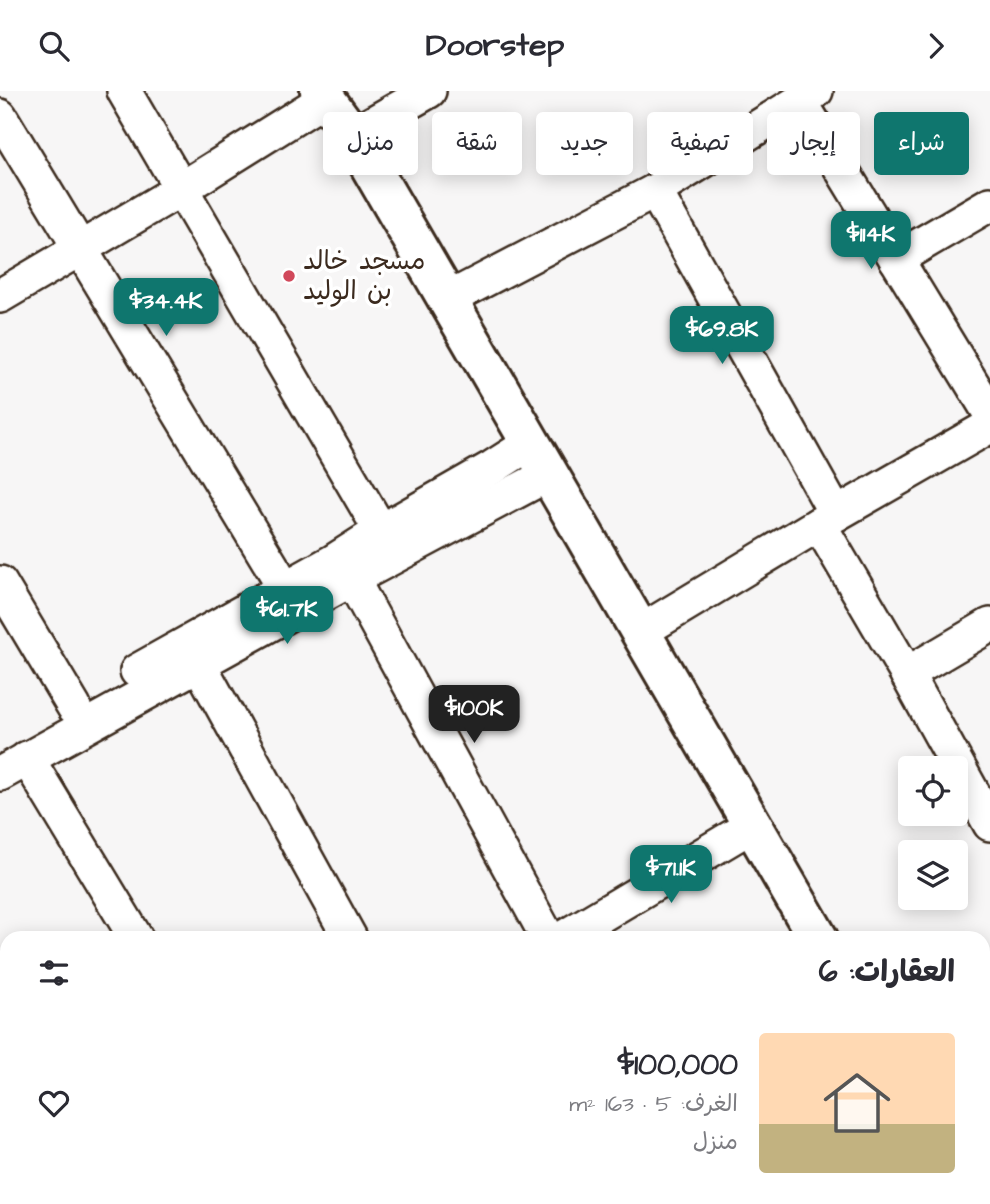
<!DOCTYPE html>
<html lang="ar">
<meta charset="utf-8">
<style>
:root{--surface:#fff;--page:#f2f2f3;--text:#2b2b33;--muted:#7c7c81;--line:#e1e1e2;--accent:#0f766e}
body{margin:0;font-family:"Architects Daughter","Playpen Sans Arabic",sans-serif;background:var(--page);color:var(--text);direction:rtl;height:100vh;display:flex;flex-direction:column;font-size:26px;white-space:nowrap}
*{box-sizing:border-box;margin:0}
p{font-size:23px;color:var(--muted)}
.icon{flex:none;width:38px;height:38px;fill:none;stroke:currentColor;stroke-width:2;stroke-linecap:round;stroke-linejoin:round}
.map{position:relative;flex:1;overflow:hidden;direction:ltr}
.sheet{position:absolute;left:0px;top:840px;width:990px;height:273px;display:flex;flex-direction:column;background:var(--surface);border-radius:21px 21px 0 0;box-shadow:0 4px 18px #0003;direction:rtl}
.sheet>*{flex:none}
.top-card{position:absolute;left:21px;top:21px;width:948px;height:63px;direction:rtl;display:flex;gap:14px}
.fabs{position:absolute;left:898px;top:665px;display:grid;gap:14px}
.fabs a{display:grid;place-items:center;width:70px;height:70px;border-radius:7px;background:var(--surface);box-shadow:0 4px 18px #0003;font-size:35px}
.price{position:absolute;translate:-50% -60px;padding:0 16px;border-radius:14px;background:var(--accent);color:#fff;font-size:23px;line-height:46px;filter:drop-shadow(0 2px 4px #0008)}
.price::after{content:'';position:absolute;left:50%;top:42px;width:21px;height:16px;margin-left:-10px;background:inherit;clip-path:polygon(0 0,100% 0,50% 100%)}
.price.current{background:#222;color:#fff}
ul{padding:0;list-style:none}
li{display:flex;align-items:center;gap:21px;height:175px;padding:0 35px}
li+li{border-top:2px solid var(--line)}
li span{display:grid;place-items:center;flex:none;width:196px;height:140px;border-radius:7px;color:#555}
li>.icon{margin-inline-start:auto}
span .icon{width:84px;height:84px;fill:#fffc;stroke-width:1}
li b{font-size:30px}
h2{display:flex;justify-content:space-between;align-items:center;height:84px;padding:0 35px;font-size:30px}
.pill{padding:0 24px;border-radius:7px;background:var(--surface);box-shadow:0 4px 18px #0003;font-size:24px;line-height:63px}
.pill.current{background:var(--accent);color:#fff}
header{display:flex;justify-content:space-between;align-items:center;height:91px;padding:0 35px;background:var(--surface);font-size:32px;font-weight:700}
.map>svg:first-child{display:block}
.building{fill:#c9c3c1;stroke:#3b2a1e;stroke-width:2}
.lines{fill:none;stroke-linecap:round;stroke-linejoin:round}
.minor-casing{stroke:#3b2a1e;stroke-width:38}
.major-casing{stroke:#3b2a1e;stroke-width:44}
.minor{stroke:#fff;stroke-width:33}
.major{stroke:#fff;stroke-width:38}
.poi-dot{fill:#d1495b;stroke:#fff;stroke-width:2.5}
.labels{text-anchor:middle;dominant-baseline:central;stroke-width:7;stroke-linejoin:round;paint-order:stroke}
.poi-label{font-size:26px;fill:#3b2a1e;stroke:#fff;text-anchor:start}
</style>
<header><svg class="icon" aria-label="forward" viewBox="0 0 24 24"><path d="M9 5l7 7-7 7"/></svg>Doorstep<svg class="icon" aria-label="search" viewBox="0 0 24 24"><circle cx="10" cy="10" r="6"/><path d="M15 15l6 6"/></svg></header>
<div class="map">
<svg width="990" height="1113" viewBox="0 0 990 1113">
<rect width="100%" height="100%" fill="#f7f6f6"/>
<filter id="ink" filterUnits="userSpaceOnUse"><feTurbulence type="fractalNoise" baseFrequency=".0143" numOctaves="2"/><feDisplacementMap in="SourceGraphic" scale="14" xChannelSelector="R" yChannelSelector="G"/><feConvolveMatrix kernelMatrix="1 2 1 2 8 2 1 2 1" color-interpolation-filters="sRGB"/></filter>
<g filter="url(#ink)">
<g class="building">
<path d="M 7,1008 L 7,1040 L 0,1043 L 0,1011 Z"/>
<path d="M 7,1075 L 7,1106 L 24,1106 L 14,1113 L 0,1113 L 0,1080 Z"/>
<path d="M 96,1106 L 134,1106 L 137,1113 L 100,1113 Z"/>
</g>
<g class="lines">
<defs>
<g id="minor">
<path d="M 124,0 L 381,440"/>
<path d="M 800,10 L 990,322"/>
<path d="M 0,25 L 285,497"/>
<path d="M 352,44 L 429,0"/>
<path d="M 655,100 L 836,423"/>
<path d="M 896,168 L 990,113"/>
<path d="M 0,205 L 181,98 L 325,8"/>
<path d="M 448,208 L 655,100 L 816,0"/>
<path d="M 819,433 L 907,583 L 990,733"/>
<path d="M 352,488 L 548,847"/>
<path d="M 0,492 L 74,616"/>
<path d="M 640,541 L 819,433 L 990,335"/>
<path d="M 199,573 L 350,847"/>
<path d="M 137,580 L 334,470 L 381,440 L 493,376 L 532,351"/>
<path d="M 907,583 L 990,534"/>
<path d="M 27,667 L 136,847"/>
<path d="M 0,683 L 352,488 L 549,383"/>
<path d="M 563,847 L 751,735"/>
<path d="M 984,897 L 990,894"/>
<path d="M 292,1106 L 296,1113"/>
<path d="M 505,1106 L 510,1113"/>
<path d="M 701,1106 L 705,1113"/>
<path d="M 591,1113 L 603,1106"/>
</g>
<g id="major">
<path d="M 320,0 L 352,44 L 818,847"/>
<path d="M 969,1106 L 974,1113"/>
</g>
</defs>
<use href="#minor" class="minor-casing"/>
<use href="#major" class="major-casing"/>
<use href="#minor" class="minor"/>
<use href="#major" class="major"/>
</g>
</g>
<circle class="poi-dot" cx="289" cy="185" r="7"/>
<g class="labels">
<g class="poi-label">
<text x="303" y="170">مسجد خالد<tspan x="303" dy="30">بن الوليد</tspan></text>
</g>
</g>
</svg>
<div class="fabs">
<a><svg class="icon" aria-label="locate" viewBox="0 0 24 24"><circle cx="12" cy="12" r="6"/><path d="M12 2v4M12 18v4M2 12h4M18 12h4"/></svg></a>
<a><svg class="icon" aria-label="layers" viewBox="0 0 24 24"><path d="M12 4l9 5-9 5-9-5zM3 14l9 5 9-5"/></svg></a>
</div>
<b class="price" style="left:871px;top:180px">$114K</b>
<b class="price" style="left:166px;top:247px">$34.4K</b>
<b class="price" style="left:722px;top:275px">$69.8K</b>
<b class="price" style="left:287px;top:555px">$61.7K</b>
<b class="price current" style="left:474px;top:654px">$100K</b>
<b class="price" style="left:671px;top:814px">$71.1K</b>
<div class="top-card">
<a class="pill current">شراء</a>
<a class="pill">إيجار</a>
<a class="pill">تصفية</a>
<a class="pill">جديد</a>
<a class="pill">شقة</a>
<a class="pill">منزل</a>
</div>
<section class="sheet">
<h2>العقارات: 6<svg class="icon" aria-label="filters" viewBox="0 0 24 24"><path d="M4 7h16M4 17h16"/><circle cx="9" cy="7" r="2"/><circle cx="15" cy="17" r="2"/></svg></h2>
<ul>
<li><span style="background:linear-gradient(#ffd9b3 65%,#c2b280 0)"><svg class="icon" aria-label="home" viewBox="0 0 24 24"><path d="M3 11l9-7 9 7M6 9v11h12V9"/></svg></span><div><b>$100,000</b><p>الغرف: 5 · 163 m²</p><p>منزل</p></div><svg class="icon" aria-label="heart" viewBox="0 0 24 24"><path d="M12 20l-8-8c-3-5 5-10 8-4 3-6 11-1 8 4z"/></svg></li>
</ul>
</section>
</div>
